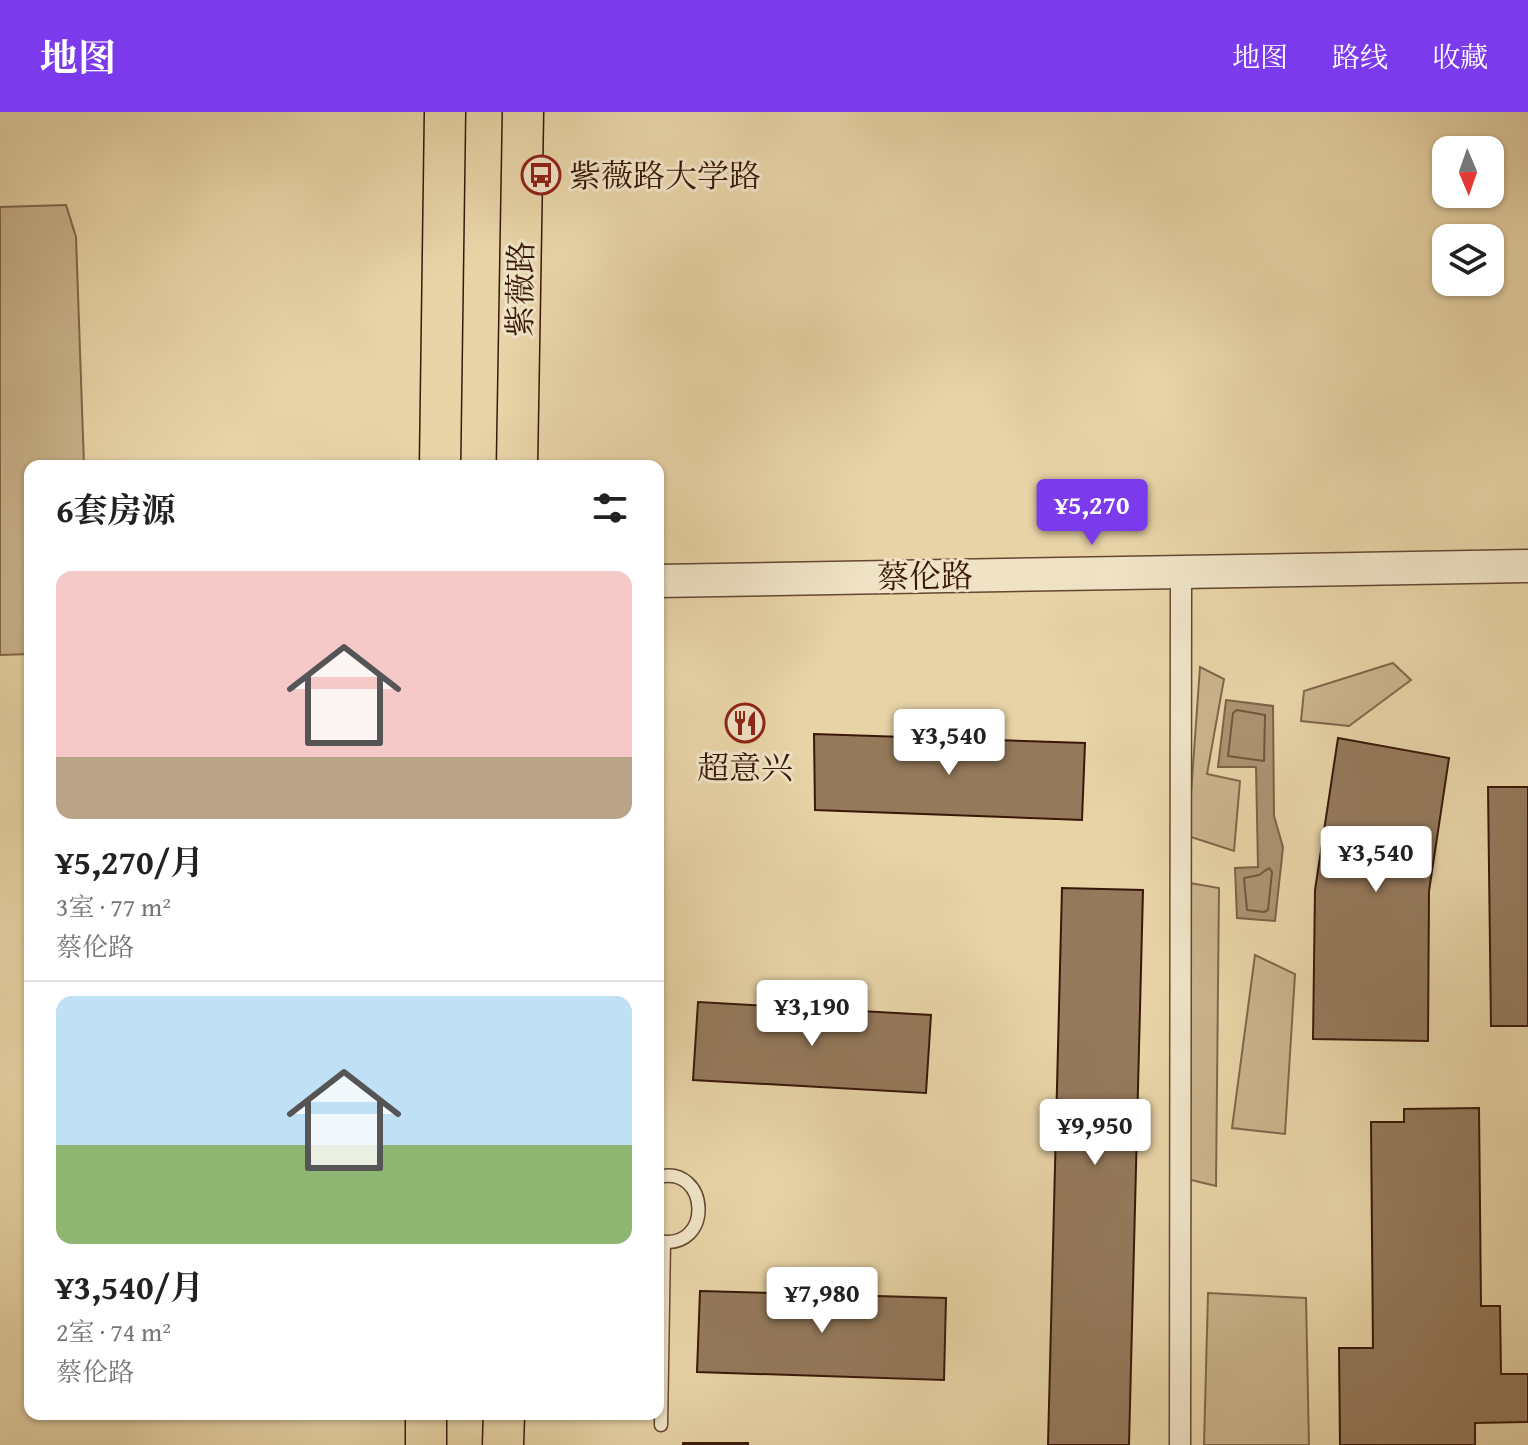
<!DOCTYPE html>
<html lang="zh">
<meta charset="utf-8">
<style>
:root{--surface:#fff;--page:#f6f6f6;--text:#222;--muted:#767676;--line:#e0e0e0;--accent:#7c3aed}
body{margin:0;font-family:"Gentium Book Plus","Noto Serif SC",serif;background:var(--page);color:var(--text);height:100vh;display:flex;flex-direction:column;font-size:30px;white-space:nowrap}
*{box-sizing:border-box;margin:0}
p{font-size:26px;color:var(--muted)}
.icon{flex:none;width:44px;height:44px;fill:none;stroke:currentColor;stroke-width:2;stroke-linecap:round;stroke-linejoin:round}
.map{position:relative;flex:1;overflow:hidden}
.side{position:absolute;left:24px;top:348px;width:640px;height:960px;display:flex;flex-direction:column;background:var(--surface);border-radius:16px;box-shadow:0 2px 6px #0004}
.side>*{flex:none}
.needle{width:52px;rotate:178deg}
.tools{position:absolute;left:1432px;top:24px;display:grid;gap:16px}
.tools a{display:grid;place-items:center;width:72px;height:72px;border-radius:16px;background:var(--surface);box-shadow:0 2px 6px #0004;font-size:40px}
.price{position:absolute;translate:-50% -68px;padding:0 18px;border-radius:8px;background:#fff;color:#222;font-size:26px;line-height:52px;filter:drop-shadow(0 2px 4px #0008)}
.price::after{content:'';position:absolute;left:50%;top:48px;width:24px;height:18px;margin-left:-12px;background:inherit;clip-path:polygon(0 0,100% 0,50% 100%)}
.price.selected{background:var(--accent);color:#fff}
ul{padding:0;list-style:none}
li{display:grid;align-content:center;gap:16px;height:424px;padding:0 32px}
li+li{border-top:2px solid var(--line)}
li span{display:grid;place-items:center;height:248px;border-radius:16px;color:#555}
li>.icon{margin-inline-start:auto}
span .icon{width:144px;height:144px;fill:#fffc;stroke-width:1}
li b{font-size:34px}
h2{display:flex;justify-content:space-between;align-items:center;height:96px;padding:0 32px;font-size:34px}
header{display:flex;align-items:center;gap:48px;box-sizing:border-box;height:112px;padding:0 40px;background:var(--accent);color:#fff}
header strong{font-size:38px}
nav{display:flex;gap:44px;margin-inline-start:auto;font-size:28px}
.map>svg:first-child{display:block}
.green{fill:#cab38b;stroke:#82664a;stroke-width:2}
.water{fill:#ac9371;stroke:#7e6247;stroke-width:2}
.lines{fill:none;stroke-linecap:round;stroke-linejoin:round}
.shore{stroke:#73563d;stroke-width:2}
.building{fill:#94795b;stroke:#3a1809;stroke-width:2}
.service-casing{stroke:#654730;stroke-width:15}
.pedestrian-casing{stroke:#654730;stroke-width:23}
.tertiary-casing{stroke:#654730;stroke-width:35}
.primary-casing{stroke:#3a1809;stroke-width:43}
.service{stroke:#efe2c5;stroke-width:12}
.pedestrian{stroke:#efe2c5;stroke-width:20}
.tertiary{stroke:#efe2c5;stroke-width:32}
.primary{stroke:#e7d3a6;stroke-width:40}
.labels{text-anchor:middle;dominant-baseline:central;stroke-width:6;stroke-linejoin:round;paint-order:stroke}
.poi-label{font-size:32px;fill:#3a1809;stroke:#efe2c5;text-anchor:start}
.street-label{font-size:32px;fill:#3a1809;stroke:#efe2c5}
</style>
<header>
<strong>地图</strong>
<nav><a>地图</a><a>路线</a><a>收藏</a></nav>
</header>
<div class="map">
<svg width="1528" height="1333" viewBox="0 0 1528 1333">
<rect width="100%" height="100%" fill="#e7d3a6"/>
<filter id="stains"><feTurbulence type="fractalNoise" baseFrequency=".0025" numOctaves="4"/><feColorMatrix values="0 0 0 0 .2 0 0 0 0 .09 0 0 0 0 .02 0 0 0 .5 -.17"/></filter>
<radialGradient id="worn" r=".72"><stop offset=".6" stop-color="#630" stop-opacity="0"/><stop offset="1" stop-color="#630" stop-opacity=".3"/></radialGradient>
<g class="green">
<path d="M 66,93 L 76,125 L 84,354 L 30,354 L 30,542 L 0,543 L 0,95 Z"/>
<path d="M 1393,551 L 1411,568 L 1349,614 L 1301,609 L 1304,579 Z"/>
<path d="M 1200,555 L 1224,567 L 1207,662 L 1240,669 L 1234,739 L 1188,724 Z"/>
<path d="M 1190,771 L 1219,776 L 1216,1074 L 1187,1067 Z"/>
<path d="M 1255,843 L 1295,862 L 1285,1022 L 1232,1016 Z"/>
<path d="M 1208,1181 L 1306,1186 L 1309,1333 L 1204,1333 Z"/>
</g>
<path class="water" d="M 1226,588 L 1273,594 L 1274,704 L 1283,735 L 1275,809 L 1237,806 L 1235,756 L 1258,755 L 1256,655 L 1218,655 Z"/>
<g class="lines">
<g class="shore">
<path d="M 1237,598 L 1265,603 L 1264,649 L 1228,644 L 1233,601 Z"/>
<path d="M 1269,756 L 1272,760 L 1268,798 L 1264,800 L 1247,798 L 1244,766 L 1259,763 Z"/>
</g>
</g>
<g class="building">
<path d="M 814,622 L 1085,631 L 1082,708 L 815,698 Z"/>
<path d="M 1338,626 L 1449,646 L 1429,779 L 1428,929 L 1313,927 L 1315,778 Z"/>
<path d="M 1488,675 L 1528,675 L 1528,914 L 1491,914 Z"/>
<path d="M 1062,776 L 1143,778 L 1129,1333 L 1048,1333 Z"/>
<path d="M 698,890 L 931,903 L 926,981 L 693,968 Z"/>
<path d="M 1479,996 L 1481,1194 L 1500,1194 L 1501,1262 L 1528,1262 L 1528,1310 L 1475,1311 L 1475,1333 L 1340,1333 L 1339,1236 L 1373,1236 L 1371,1010 L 1404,1010 L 1404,997 Z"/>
<path d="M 700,1179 L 946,1186 L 944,1268 L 697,1260 Z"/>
<rect x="683" y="1331" width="65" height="2"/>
</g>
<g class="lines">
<defs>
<g id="service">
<path d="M 658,1065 C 710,1052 714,1140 658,1129"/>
<path d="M 661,1313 L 664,1130"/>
</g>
<path id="pedestrian" d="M 1180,1333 L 1181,461"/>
<path id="tertiary" d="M 658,469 L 1528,454"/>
<g id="primary">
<path d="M 440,354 L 445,0"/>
<path d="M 517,354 L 523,0"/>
<path d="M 426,1333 L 426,1302"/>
<path d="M 503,1333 L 504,1302"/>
</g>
</defs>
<use href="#service" class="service-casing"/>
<use href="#pedestrian" class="pedestrian-casing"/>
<use href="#tertiary" class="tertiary-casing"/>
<use href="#primary" class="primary-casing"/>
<use href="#service" class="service"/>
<use href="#pedestrian" class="pedestrian"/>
<use href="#tertiary" class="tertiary"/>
<use href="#primary" class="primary"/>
</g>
<defs>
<symbol id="bus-ring" viewBox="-11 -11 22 22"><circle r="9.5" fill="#efe2c5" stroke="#8f2418" stroke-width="1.5"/><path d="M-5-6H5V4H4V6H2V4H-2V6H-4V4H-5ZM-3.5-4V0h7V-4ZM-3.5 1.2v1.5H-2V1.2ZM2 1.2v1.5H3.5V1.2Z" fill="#8f2418"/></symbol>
<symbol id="restaurant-ring" viewBox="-11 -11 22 22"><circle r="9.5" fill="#efe2c5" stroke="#8f2418" stroke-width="1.5"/><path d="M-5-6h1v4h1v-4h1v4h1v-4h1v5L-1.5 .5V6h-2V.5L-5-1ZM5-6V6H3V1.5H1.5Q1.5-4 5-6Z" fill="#8f2418"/></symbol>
</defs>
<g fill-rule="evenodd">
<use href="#bus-ring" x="519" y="41" width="44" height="44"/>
<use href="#restaurant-ring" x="723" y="589" width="44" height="44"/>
</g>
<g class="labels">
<g class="poi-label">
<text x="569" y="63">紫薇路大学路</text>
<text x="745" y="655" text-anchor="middle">超意兴</text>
</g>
<g class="street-label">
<text transform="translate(520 177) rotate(-89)">紫薇路</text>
<text transform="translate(925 464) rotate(-1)">蔡伦路</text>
</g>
</g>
<rect width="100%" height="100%" filter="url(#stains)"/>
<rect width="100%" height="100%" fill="url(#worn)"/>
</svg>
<div class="tools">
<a><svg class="needle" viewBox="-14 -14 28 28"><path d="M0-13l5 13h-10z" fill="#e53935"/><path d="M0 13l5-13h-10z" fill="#767676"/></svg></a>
<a><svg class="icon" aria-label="layers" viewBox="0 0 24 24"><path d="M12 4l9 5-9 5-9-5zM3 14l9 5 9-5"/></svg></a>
</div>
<b class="price selected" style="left:1092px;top:435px">¥5,270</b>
<b class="price" style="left:949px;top:665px">¥3,540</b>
<b class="price" style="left:1376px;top:782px">¥3,540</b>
<b class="price" style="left:812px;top:936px">¥3,190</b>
<b class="price" style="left:1095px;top:1055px">¥9,950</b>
<b class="price" style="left:822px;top:1223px">¥7,980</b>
<section class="side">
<h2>6套房源<svg class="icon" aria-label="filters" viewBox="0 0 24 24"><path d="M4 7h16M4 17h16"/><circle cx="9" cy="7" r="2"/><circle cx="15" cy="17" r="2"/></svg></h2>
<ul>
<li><span style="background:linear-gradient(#f6c9c9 75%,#b9a48a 0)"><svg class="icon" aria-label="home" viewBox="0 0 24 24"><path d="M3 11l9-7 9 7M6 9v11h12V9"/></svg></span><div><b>¥5,270/月</b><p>3室 · 77 m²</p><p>蔡伦路</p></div></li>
<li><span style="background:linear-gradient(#bfe0f5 60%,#8fb573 0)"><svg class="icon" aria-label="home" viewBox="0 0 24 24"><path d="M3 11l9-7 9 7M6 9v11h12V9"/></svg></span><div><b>¥3,540/月</b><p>2室 · 74 m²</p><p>蔡伦路</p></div></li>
</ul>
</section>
</div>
